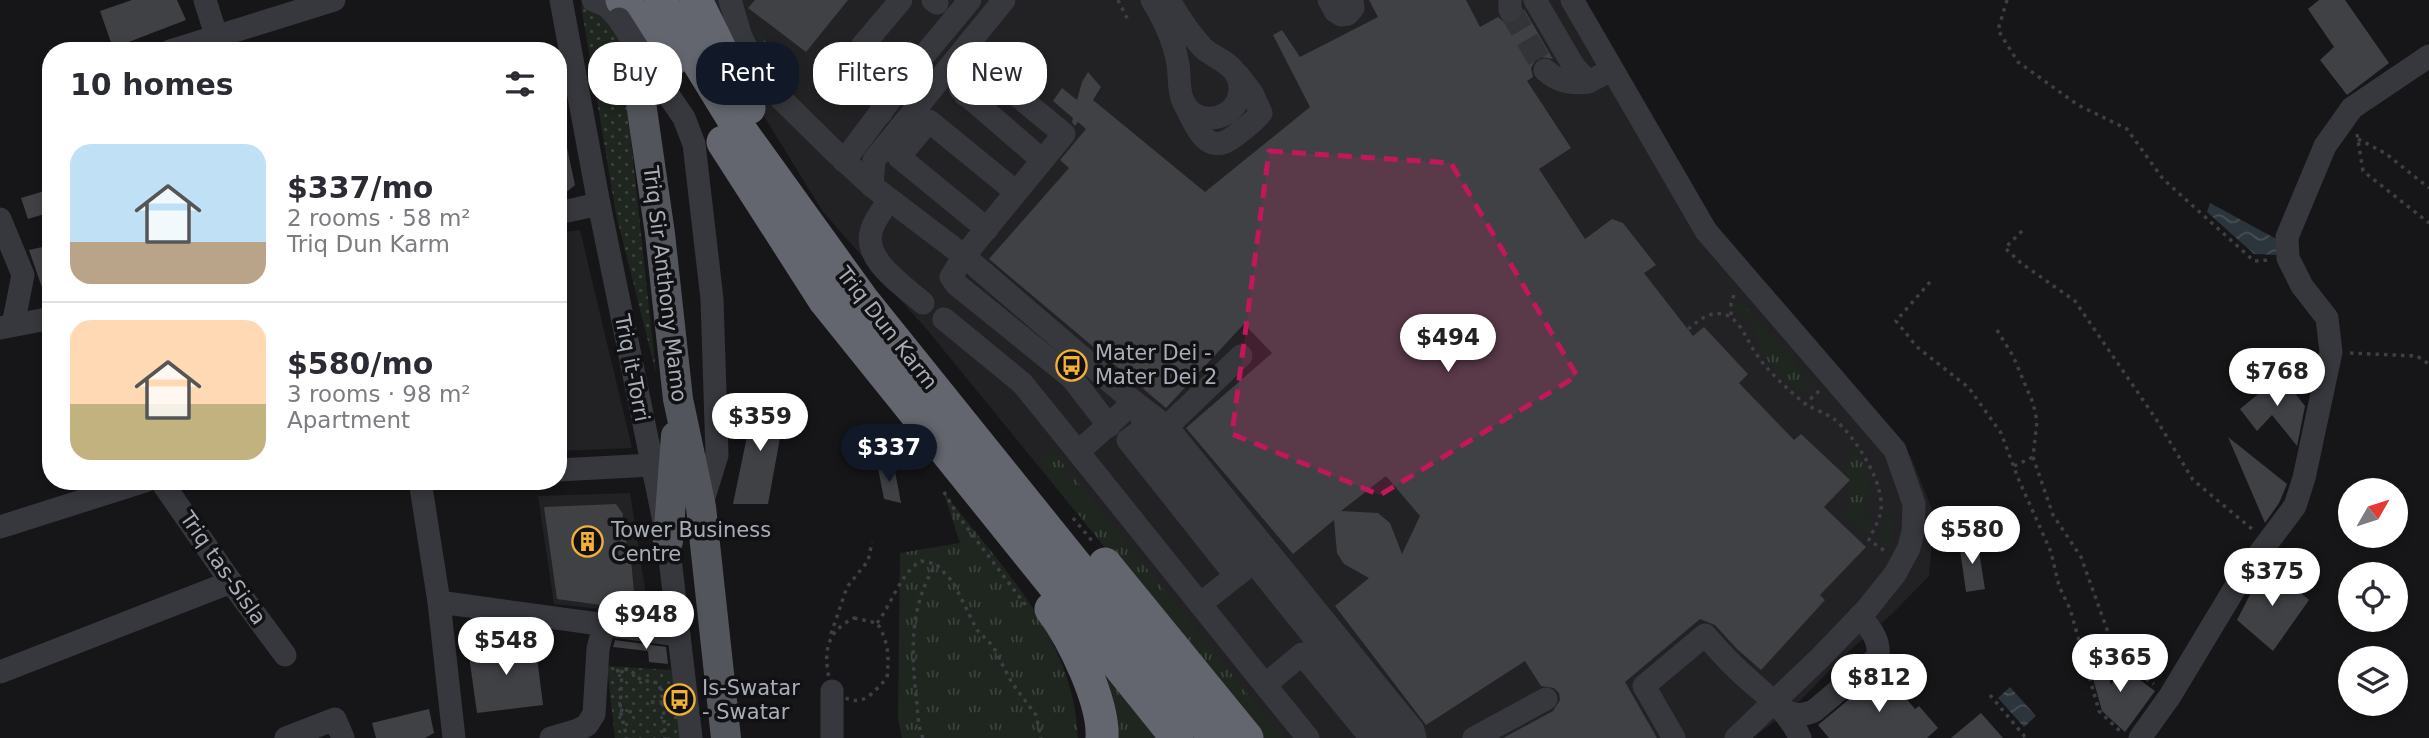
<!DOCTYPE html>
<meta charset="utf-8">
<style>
:root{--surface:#fff;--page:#f7f7f7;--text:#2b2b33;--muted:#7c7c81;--line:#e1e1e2;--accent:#111827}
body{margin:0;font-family:"DejaVu Sans",sans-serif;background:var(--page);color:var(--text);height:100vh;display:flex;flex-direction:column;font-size:26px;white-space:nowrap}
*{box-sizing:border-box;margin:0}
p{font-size:23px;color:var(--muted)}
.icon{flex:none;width:38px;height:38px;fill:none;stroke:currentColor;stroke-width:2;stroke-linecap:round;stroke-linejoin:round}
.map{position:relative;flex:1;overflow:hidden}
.drawer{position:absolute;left:42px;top:42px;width:525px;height:448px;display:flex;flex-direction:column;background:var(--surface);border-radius:28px;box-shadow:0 4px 10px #0003}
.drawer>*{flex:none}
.guide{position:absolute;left:588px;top:42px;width:665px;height:63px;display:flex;gap:14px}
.needle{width:46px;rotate:51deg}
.controls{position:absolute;left:2338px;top:478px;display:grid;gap:14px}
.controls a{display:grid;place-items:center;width:70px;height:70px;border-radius:50%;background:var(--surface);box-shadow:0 4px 10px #0003;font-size:35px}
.price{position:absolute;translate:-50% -60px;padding:0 16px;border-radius:24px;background:#fff;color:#222;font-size:23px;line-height:46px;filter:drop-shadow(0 2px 4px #0008)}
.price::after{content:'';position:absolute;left:50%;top:42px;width:21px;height:16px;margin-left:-10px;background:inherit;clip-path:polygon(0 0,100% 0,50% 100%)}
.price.current{background:var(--accent);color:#fff}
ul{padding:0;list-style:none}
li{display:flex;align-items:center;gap:21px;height:175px;padding:0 28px}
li+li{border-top:2px solid var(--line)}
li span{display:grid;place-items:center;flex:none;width:196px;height:140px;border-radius:21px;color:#555}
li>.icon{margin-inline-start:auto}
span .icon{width:84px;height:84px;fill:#fffc;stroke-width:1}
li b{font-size:30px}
h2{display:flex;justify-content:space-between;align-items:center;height:84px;padding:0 28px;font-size:30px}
.tag{padding:0 24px;border-radius:28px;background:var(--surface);box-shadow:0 4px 10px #0003;font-size:24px;line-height:63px}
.tag.current{background:var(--accent);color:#fff}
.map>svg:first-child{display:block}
.built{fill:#222225}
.grass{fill:url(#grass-tufts)}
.park{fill:url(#park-dots)}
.water{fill:url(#water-waves)}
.building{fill:#404145;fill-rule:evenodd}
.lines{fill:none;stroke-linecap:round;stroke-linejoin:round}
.minor-tunnel{stroke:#333438;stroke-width:23;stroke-dasharray:23 11;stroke-linecap:butt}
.path{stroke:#3d3f44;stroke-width:3.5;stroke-dasharray:3.5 5;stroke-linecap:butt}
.minor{stroke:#37383d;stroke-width:23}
.major{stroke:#53555c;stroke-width:30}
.highway{stroke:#63666e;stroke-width:33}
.minor-bridge{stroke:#37383d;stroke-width:23}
.marked{fill:#c2185b;fill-opacity:0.2;stroke:#c2185b;stroke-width:5;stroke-dasharray:14 9;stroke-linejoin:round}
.labels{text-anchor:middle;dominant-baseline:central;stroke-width:7;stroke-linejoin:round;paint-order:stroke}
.street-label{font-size:21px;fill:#a8adb8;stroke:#111113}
.poi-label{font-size:21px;fill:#a8adb8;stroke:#111113;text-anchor:start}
</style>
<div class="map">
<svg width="2429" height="738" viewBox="0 0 2429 738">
<defs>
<pattern id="grass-tufts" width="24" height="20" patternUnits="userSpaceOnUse" patternTransform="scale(1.75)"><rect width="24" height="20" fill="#1e261f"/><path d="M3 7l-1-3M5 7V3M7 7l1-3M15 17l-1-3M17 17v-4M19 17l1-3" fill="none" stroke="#3c433d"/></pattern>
<pattern id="park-dots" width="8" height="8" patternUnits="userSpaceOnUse" patternTransform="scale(1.75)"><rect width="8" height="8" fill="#1e261f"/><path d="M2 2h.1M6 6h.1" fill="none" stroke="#3c433d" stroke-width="1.8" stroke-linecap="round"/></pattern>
<pattern id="water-waves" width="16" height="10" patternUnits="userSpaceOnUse" patternTransform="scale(1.75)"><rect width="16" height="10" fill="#2c353c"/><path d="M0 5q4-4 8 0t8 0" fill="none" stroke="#485056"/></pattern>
</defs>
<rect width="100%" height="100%" fill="#161618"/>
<g class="built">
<path d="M 712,0 L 1586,0 L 1717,227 L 1911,457 L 1934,514 L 1929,576 L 1892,614 L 1850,650 L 1792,709 L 1752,738 L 1260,738 L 929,332 L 823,212 L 749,92 Z"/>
<path d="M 580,230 L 632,448 L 558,451 L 558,233 Z"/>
<path d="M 630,493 L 649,614 L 554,604 L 538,496 Z"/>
</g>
<g class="grass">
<path d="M 752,27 L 764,37 L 763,39 L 791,63 L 794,60 L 798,64 L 799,88 L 793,94 L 777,75 Z"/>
<path d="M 1737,297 L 1815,386 L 1804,392 C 1790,385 1776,373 1767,360 C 1756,343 1756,319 1735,311 Z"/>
<path d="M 1052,450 L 1283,738 L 1260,738 L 1053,483 L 1040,463 Z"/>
<path d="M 1856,450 L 1867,470 L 1871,492 L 1863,503 L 1864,513 L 1873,521 L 1868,534 L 1841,516 L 1849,508 L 1850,480 L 1844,475 Z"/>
<path d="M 943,491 C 1001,567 1074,637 1078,738 L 902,738 L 898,719 L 900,553 L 960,543 Z"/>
<path d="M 1894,511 L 1889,547 L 1877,539 L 1884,518 L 1889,517 Z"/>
<path d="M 1080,636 L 1162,738 L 1109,738 Z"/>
</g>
<g class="park">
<path d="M 581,5 L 612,20 L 620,38 L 656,373 L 616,214 Z"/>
<path d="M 607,666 L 671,670 L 683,738 L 615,738 Z"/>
</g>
<g class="water">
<path d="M 2210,203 L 2280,241 L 2277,255 L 2254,254 L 2207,212 Z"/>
<path d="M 2010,687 L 2036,716 L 2024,727 L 1998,698 Z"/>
</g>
<g class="building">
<path d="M 132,0 L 177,0 L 186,20 L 113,48 L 100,11 Z"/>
<path d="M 755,0 L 848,0 L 806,52 L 748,8 Z"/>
<path d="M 1369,0 L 1466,0 L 1480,27 L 1498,17 L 1504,22 L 1516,22 L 1522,16 L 1524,9 L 1553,59 L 1541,57 L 1535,61 L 1531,68 L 1533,77 L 1527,81 L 1571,148 L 1539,169 L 1585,239 L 1612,219 L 1623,223 L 1656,265 L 1644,273 L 1693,336 L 1704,327 L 1748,374 L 1739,383 L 1794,440 L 1801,434 L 1850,480 L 1824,507 L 1866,547 L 1820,595 L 1825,600 L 1761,670 L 1737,649 L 1715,625 L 1700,619 L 1625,682 L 1657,738 L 1503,738 L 1553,711 L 1560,700 L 1559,693 L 1554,688 L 1541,686 L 1525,661 L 1426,725 L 1335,606 L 1369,578 L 1344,564 L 1337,553 L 1334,520 L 1293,554 L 1186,428 L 1272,353 L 1244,324 L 1166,408 L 989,259 L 1069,168 L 1060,160 L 1086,129 L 1078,122 L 1075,126 L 1072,122 L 1073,118 L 1053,101 L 1062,88 L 1077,100 L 1082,82 L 1088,72 L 1101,87 L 1093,100 L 1205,192 L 1310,107 L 1273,35 L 1282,30 L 1300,57 L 1378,17 ZM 1386,476 L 1420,516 L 1402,554 L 1390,523 L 1378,513 L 1341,511 Z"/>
<path d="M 2319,0 L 2345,0 L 2389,63 L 2347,95 L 2320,60 L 2334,47 L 2308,9 Z"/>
<path d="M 558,138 L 565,138 L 575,185 L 558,199 Z"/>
<path d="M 51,189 L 51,212 L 28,219 L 21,198 Z"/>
<path d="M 51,245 L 51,305 L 48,305 L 29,250 Z"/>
<path d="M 2281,375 L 2305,406 L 2297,446 L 2272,415 L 2257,431 L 2240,409 Z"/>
<path d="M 756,393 L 772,397 L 783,421 L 768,504 L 733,504 Z"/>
<path d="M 2228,437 L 2287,484 L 2279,503 L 2265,523 Z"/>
<path d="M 894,466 L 901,503 L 884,499 L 878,468 Z"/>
<path d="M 616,504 L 623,514 L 622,524 L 631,560 L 635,603 L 629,609 L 557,599 L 544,507 Z"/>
<path d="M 1977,539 L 1985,589 L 1966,592 L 1959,542 Z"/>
<path d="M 2268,565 L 2309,600 L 2273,651 L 2237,620 L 2258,579 Z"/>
<path d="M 615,640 L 666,647 L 668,664 L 649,662 L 648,651 L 613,647 Z"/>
<path d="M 535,641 L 543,705 L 477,713 L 468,649 Z"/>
<path d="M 2105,659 L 2111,685 L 2122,667 L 2155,691 L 2125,732 L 2102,711 L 2088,660 Z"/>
<path d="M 1887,668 L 1899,682 L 1895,685 L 1915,709 L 1919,706 L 1938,728 L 1927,738 L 1829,738 L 1818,725 Z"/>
<path d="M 429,709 L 434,733 L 425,738 L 376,738 L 372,723 Z"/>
<path d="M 1981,713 L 2003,738 L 1951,738 Z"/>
</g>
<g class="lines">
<path class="minor-tunnel" d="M 1510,10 L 1545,70"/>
<g class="path">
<path d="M 1118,0 L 1128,20"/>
<path d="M 2007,0 L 1998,30 L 2018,62 L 2078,105 L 2127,129 L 2163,179 L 2254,261 L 2269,260"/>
<path d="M 2357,134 L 2363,171 L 2429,223"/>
<path d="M 2358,139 L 2385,153 L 2429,188"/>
<path d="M 2022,231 L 2005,248 L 2021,263 L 2075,301 L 2156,419 L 2193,480 L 2252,529"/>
<path d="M 1930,282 L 1896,321 L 1917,347 L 1969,388 L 2001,433 L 2018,478 L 2051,552 L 2059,586 L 2070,609 L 2099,711 L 2121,732"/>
<path d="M 1734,295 L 1731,303 L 1731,317 C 1744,328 1747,341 1757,355 C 1770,374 1787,388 1805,404"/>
<path d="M 1688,329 C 1702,318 1713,308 1731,317"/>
<path d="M 1997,330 L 2013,356 L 2033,403 L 2037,421 L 2033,457 L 2053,515 L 2081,557 L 2118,660 L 2154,684"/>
<path d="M 2350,353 L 2417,356 L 2429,364"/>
<path d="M 1819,391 L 1805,404 C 1814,409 1825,413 1834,419 C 1855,436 1888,487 1880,515 C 1878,523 1872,532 1869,540 L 1885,551"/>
<path d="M 2014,466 L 2033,457"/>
<path d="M 944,492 L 959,517 L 1027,607"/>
<path d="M 1073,518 L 1093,542"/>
<path d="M 854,618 L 877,623 C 889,642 889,657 887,678 C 866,701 860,708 832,691 C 824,659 821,634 854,618 Z"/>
<path d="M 877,623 C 892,604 900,573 921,561 L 936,564 L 953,582 L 977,630 L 993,646 L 1012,683 L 1036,715 L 1041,738"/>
<path d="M 831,634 L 847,587 L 868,561 L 872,542"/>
<path d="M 622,670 L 620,710 L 627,738"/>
<path d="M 616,671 L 629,669 L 641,680 L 659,683 L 663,702 L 665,738"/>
<path d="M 1990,695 L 2026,738"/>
<path d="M 651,702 L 663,702"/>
<path d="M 620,710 L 632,712"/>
<path d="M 923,738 C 917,725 918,709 916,695 C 911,649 910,605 936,564"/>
</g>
<g class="minor">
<path d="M 205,0 L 216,35"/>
<path d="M 561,0 L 599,204 L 668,541 L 691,738"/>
<path d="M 593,0 L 607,6 L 619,19"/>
<path d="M 730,0 L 741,37 L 766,84 L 833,150 L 872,186 L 964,256 L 1134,402 L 1167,427 L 1413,730 L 1415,738"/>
<path d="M 933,0 L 937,3"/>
<path d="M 1152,0 C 1165,21 1174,40 1178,64 C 1180,76 1178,90 1183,101 C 1193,125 1228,123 1238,100 C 1241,91 1241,82 1236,74 C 1230,62 1213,57 1203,48 C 1189,33 1179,18 1169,0"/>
<path d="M 1329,0 L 1335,11 L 1341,15 L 1348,14 L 1353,8 L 1352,0"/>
<path d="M 1510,0 L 1510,10"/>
<path d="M 1535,0 L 1573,65 L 1588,82 L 1612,70"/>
<path d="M 1572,0 L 1706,231 L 1895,450 L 1914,504 L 1913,531 L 1909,548 L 1895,574 L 1867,609 L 1821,657 L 1736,738"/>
<path d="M 863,45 L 901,0"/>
<path d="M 170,51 L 334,0"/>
<path d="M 1545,70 C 1558,82 1571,84 1588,82"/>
<path d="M 654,74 L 684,118 L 694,144 L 712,299 L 717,455 L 701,507"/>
<path d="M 960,89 L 1042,160"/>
<path d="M 965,95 L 1008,88 L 1064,134 L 964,256 L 951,277 L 957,285 L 1072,378 L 1109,426"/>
<path d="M 1186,107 C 1198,130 1208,158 1236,135 C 1245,128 1254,122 1261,113 L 1252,93 L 1238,75"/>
<path d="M 881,113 C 888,81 845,78 863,45 C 873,66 880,77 902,84"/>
<path d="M 844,161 L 916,65 L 970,0"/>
<path d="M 872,186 L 874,160 L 1004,0"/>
<path d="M 889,200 C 883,209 875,219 872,229 C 861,259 904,286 923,303"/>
<path d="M 558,213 L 599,204"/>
<path d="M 0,219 L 23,275 L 13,325"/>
<path d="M 987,229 L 899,157 L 929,121 L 1016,192"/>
<path d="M 944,319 L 1022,383 L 1078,452 L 1134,402"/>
<path d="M 0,328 L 47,319 L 51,321"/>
<path d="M 1139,413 L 1155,439 L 1395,738"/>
<path d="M 1146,427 L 1128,440 L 1236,576"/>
<path d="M 1157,436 L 1241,356"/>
<path d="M 1078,452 L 1265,685"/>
<path d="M 558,470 L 652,465"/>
<path d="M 161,481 L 231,582 L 285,655"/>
<path d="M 420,481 L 439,602 L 454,738"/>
<path d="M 0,527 L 145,481"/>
<path d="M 439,602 L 679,635"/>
<path d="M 1200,604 L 1246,568"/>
<path d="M 0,672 L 231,582"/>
<path d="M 832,691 L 832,738"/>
<path d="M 1781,709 C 1794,716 1801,716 1814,711 L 1878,657 C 1880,639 1871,630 1860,616"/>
<path d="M 286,738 L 335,719 L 343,738"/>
<path d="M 551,738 L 578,730 L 587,725 L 594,714 L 598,649 L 604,625"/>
<path d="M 1308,738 L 1265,685 L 1302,654 L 1371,738"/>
<path d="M 1474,738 L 1546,699"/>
<path d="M 1674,738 L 1644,686 L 1705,635 C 1715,646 1725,658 1736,668 C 1759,691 1787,707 1800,738"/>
<path d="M 2140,738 L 2170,696 L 2241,578 L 2295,506 L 2304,478 L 2331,352 L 2327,318 L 2302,286 L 2288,258 L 2287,237 L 2325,146 L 2352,108 L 2429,56"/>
</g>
<g class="major">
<path d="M 635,61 L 660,234 L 678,399 L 701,507 L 726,738"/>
<path d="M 668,541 L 676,436"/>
</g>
<g class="highway">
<path d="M 622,0 L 671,61"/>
<path d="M 660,0 L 736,124 L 862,299 L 1215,738"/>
<path d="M 696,0 L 749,108"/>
<path d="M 723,142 L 825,301 L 1177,738"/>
<path d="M 1105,564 L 1247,738"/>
<path d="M 1051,609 C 1073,638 1104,702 1102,738"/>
</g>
<path class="minor-bridge" d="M 619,19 L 654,74"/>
</g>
<path class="marked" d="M 1269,151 L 1451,163 L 1577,376 L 1380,495 L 1232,434 Z"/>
<defs>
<symbol id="bus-ring" viewBox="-11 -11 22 22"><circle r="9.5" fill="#111113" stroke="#f2b134" stroke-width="1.5"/><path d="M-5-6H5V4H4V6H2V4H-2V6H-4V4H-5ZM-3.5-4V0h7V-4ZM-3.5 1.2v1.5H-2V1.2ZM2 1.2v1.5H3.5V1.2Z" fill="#f2b134"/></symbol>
<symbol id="building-ring" viewBox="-11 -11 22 22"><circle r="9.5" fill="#111113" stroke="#f2b134" stroke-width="1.5"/><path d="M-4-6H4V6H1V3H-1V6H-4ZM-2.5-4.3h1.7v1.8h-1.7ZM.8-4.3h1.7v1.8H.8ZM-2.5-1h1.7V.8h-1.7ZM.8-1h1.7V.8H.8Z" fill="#f2b134"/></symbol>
</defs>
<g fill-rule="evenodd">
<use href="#bus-ring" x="1054" y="348" width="35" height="35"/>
<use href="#building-ring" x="570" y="524" width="35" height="35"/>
<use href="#bus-ring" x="662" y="682" width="35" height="35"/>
</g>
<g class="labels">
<g class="street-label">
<text transform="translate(665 284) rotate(83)">Triq Sir Anthony Mamo</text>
<text transform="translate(887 328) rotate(52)">Triq Dun Karm</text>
<text transform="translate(632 368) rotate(79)">Triq it-Torri</text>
<text transform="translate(223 568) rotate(55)">Triq tas-Sisla</text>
</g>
<g class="poi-label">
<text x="1095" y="353">Mater Dei -<tspan x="1095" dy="24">Mater Dei 2</tspan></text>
<text x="611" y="530">Tower Business<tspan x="611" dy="24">Centre</tspan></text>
<text x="702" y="688">Is-Swatar<tspan x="702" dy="24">- Swatar</tspan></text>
</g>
</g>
</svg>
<div class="controls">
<a><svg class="needle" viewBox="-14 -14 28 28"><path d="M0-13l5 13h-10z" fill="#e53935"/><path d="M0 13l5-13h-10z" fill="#7c7c81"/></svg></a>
<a><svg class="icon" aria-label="locate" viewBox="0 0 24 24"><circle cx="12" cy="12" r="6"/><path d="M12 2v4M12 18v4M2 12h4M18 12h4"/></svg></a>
<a><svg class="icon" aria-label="layers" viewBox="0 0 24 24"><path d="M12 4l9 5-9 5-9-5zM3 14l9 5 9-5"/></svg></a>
</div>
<b class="price" style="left:1448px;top:374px">$494</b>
<b class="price" style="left:2277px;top:408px">$768</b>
<b class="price" style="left:760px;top:453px">$359</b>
<b class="price current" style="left:889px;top:484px">$337</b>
<b class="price" style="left:1972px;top:566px">$580</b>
<b class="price" style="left:2272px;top:608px">$375</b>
<b class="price" style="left:646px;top:651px">$948</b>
<b class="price" style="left:506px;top:677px">$548</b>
<b class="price" style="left:2120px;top:694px">$365</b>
<b class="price" style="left:1879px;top:714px">$812</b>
<div class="guide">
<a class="tag">Buy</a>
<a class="tag current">Rent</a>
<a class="tag">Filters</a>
<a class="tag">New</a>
</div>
<section class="drawer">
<h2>10 homes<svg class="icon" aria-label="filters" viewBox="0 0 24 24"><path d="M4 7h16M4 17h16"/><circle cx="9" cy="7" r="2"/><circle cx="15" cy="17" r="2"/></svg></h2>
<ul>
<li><span style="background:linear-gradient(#bfe0f5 70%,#b9a48a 0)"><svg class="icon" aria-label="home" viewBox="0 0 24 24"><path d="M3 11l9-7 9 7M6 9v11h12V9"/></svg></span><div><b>$337/mo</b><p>2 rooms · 58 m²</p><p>Triq Dun Karm</p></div></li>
<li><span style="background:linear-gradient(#ffd9b3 60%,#c2b280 0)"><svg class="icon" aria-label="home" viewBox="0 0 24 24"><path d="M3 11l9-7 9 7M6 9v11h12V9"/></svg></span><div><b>$580/mo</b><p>3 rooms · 98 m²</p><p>Apartment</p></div></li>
</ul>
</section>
</div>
